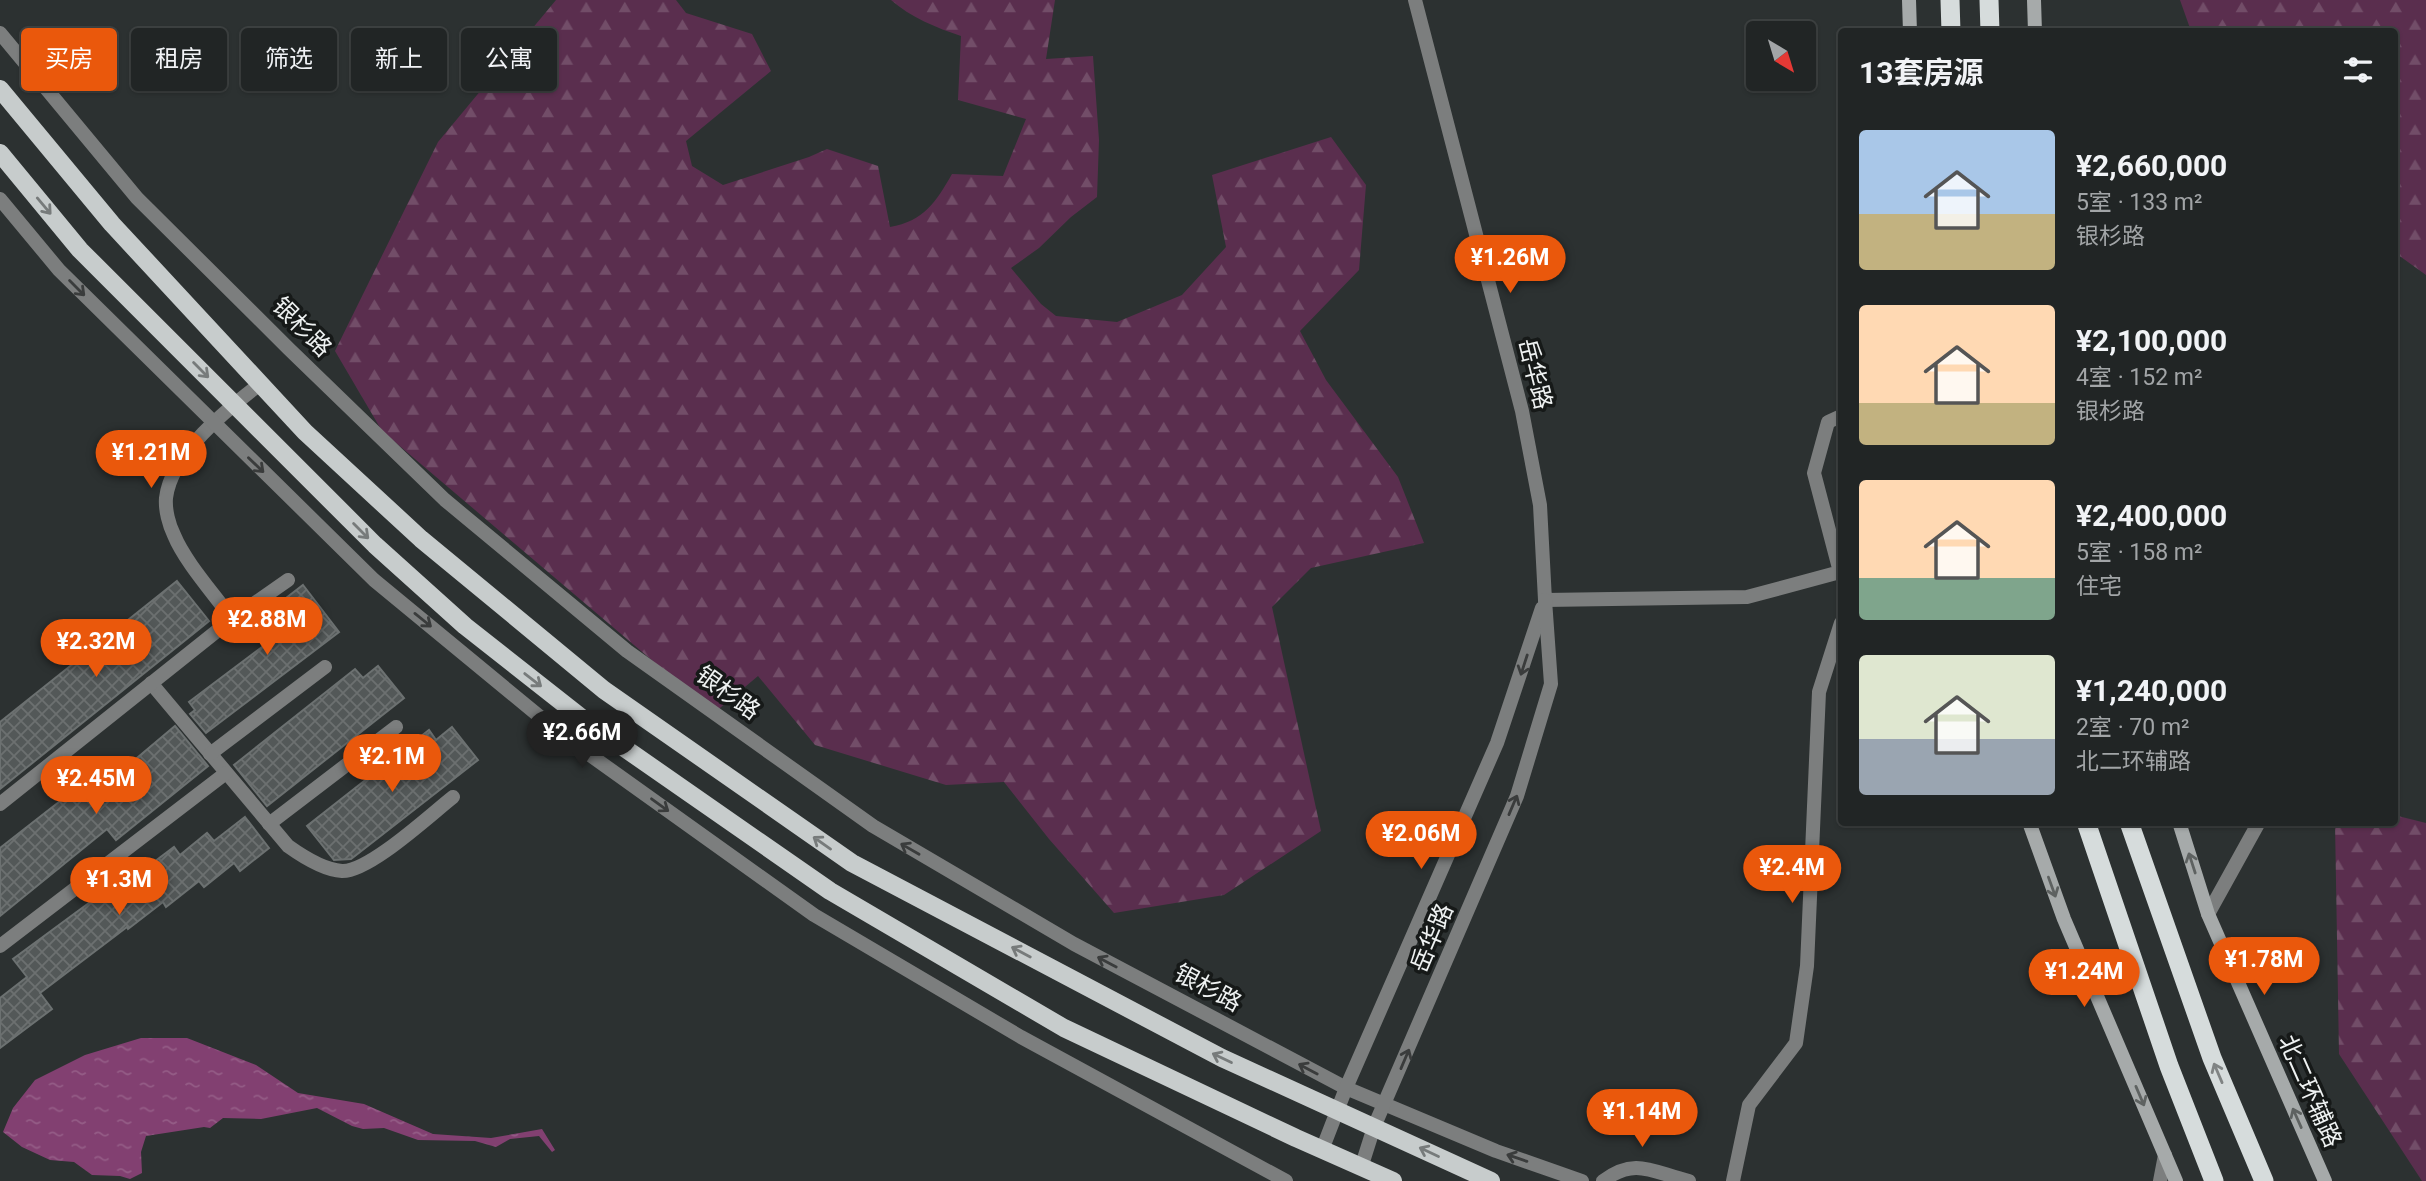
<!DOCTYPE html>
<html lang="zh">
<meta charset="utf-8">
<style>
:root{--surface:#212525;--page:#292d2d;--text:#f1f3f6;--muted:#a2a5a7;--line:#3e4242;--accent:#ea580c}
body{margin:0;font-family:Roboto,"Noto Sans SC",sans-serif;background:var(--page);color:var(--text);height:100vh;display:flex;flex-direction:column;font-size:26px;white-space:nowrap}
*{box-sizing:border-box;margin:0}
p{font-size:23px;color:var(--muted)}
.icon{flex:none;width:38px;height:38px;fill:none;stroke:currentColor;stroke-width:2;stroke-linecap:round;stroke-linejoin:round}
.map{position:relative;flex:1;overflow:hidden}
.details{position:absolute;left:1838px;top:28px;width:560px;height:798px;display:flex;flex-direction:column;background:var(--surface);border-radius:7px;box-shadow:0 2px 5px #0004,0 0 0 2px var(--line)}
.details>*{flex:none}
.banner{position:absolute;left:21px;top:28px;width:665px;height:63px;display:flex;gap:14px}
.needle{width:46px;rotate:142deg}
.tools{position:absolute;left:1746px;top:21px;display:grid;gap:14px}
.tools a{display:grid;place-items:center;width:70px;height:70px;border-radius:7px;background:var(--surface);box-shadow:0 2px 5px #0004,0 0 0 2px var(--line);font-size:35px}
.price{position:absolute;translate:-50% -60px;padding:0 16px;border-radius:24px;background:var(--accent);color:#fff;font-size:23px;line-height:46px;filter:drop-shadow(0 2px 4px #0008)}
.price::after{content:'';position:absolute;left:50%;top:42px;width:21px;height:16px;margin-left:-10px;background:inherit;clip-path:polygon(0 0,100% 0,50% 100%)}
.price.current{background:#222;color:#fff}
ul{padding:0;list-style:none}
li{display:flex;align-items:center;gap:21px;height:175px;padding:0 21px}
li span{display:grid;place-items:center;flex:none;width:196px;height:140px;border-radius:7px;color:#555}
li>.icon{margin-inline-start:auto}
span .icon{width:84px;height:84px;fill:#fffc;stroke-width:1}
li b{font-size:30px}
h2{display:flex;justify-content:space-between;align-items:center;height:84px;padding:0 21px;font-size:30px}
.tag{padding:0 24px;border-radius:7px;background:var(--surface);box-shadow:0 2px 5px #0004,0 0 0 2px var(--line);font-size:24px;line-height:63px}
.tag.current{background:var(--accent);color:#fff}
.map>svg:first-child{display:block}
.forest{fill:url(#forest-firs)}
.water{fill:url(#water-ripples)}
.building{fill:url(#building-cross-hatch);stroke:#6c7171;stroke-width:2}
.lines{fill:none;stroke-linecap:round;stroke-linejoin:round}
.minor{stroke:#7c7e7e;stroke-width:14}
.tertiary{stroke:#7c7e7e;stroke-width:14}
.secondary{stroke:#a6aaaa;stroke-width:14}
.primary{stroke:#c7cccc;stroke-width:18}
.trunk{stroke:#d6dcdc;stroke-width:19}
.oneway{stroke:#777b7b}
.oneway2{stroke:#3a3c3c}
.oneway3{stroke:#5e6261}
.oneway4{stroke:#808484}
.labels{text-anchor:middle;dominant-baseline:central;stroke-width:7;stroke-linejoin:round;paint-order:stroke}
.street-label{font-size:24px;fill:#eff2f2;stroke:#161918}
</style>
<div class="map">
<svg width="2426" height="1181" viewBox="0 0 2426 1181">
<defs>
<pattern id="forest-firs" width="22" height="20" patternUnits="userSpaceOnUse" patternTransform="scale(1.75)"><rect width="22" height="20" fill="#5a2e4e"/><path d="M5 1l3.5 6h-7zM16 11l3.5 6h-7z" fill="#724d68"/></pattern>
<pattern id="water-ripples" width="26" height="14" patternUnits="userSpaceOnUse" patternTransform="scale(1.75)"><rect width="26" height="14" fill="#824071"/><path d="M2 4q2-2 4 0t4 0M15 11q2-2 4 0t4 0" fill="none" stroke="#945c86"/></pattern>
<pattern id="building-cross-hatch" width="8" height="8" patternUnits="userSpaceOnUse" patternTransform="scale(1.75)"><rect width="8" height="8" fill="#535858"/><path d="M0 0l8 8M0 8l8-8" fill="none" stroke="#6c7070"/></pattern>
</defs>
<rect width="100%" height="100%" fill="#2c3131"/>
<g class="forest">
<path d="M 556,0 L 676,0 L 686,13 L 752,34 L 771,71 L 686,141 L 692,166 L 723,185 L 809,157 L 827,149 L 878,166 L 890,227 C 924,221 936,202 952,174 L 1003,176 L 1026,119 L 958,100 L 961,36 C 937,28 910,17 891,0 L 1055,0 L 1046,59 L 1093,56 L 1099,140 L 1097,197 L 1071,217 L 1039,248 L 1011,268 L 1041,304 L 1056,316 L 1117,322 L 1182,295 L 1226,247 L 1212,175 L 1331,137 L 1366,185 L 1359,270 L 1300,331 L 1326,380 L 1398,477 L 1424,543 L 1311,568 L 1272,607 L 1321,831 L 1224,895 L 1114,913 L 1049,839 L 1004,782 L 946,785 L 815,745 L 758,676 L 714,713 L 382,431 L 335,351 L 438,142 Z"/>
<path d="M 2180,0 L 2426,0 L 2426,275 L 2394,252 L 2394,32 L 2191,31 Z"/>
<path d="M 2394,815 L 2426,823 L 2426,1181 L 2422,1181 L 2339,1054 L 2335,823 L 2394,822 Z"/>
</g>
<path class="water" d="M 141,1038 L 187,1038 L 256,1065 L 298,1093 L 364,1104 L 433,1134 L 491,1138 L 542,1129 L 555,1150 L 552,1152 L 539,1136 L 510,1139 L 496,1147 L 475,1141 L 418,1140 L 384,1128 L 363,1129 L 352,1126 L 317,1108 L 261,1119 L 223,1118 L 210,1128 L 204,1127 L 146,1136 L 141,1152 L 142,1173 L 130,1179 L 120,1176 L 92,1175 L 74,1162 L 50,1160 L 22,1147 L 3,1132 L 13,1108 L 35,1080 L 85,1055 Z"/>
<g class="building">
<path d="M 177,581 L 209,621 L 0,789 L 0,722 Z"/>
<path d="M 303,585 L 339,632 L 206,733 L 190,714 L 195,710 L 189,702 L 266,644 L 251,625 Z"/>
<path d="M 378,666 L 404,698 L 267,806 L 234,765 L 355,669 L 363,678 Z"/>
<path d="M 175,726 L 208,766 L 116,840 L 107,829 L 0,916 L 0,848 L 77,788 L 87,800 Z"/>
<path d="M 452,727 L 478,760 L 351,859 L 334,860 L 307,826 L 429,730 L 436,740 Z"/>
<path d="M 245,817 L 269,848 L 240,871 L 234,863 L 204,887 L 199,881 L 166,907 L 163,902 L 128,929 L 127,927 L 40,993 L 52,1009 L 0,1048 L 0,998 L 27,977 L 13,959 L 101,894 L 99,891 L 135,862 L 142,871 L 174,847 L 180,855 L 207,833 L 214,841 Z"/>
</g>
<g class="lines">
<g class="minor">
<path d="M 1415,0 L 1522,411 L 1540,505 L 1545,600 L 1747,597 L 1840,572 L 1814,473 L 1828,422 L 1841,416"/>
<path d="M 232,619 C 215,595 185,562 174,535 C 169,525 165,510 166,498 C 171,454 227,409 260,384"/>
<path d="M 151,683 L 288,846 C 302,856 324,870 342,871 C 369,872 430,815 453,797"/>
<path d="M 210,754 L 325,667"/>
<path d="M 0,804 L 232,619 L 288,580"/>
<path d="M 269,824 L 396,727"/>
<path d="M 2208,914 L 2259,822"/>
<path d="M 0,946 L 226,773"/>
<path d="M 1603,1181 C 1636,1156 1654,1173 1689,1181"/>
<path d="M 1733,1181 L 1749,1105 L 1796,1043 L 1807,966 L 1819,692 L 1841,623"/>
</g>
<g class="tertiary">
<path d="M 0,33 L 137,198 L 289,349 L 445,500 L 627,651 L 873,826 L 1074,944 L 1346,1088 L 1496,1151 L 1582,1181"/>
<path d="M 0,199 L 59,270 L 374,580 L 562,735 L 814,915 L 1021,1037 L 1286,1181"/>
<path d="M 1322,1150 L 1346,1088 L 1497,743 L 1542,608"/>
<path d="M 1361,1168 L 1374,1127 L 1517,796 L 1551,684 L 1545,600"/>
<path d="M 2160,1181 L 2165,1155"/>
</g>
<g class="secondary">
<path d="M 1909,0 L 1910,32"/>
<path d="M 2034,0 L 2035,32"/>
<path d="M 2029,822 L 2064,919 L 2176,1181"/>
<path d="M 2179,822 L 2208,914 L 2325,1181"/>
</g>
<g class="primary">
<path d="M 0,89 L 112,224 L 305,432 L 421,539 L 604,690 L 852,863 L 1222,1058 L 1491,1181"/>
<path d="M 0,153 L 80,250 L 375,545 L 465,626 L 587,722 L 830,891 L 1064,1028 L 1296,1138 L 1393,1181"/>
</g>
<g class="trunk">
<path d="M 1950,0 L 1951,32"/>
<path d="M 1989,0 L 1990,32"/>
<path d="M 2086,822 L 2169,1066 L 2214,1181"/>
<path d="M 2129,822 L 2212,1058 L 2264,1181"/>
</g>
</g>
<defs><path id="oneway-shaft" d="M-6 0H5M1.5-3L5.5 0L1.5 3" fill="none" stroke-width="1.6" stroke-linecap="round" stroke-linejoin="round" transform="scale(1.75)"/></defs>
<g class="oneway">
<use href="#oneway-shaft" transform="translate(44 206) rotate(50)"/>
<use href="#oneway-shaft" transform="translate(201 370) rotate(45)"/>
<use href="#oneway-shaft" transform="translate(361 531) rotate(45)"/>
<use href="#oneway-shaft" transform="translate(533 680) rotate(38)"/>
<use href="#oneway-shaft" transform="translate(822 843) rotate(-145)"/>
<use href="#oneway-shaft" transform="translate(1021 952) rotate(-152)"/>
<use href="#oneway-shaft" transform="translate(1222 1058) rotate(-154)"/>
<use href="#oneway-shaft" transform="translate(1429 1152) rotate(-155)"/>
</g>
<g class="oneway2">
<use href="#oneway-shaft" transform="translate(77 288) rotate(45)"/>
<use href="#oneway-shaft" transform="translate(256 465) rotate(44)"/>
<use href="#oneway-shaft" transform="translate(423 620) rotate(39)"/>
<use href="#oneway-shaft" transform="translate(1524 665) rotate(108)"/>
<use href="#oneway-shaft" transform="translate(660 805) rotate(36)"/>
<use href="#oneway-shaft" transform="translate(1513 805) rotate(-67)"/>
<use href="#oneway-shaft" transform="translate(910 849) rotate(-150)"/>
<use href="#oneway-shaft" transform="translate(1107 962) rotate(-152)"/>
<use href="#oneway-shaft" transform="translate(1405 1059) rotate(-67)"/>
<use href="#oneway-shaft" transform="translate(1308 1069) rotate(-152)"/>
<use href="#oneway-shaft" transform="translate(1517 1158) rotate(-161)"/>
</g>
<g class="oneway3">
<use href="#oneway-shaft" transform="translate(2192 863) rotate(-108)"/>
<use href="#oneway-shaft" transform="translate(2052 887) rotate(70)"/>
<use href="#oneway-shaft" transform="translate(2140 1096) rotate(67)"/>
<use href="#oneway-shaft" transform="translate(2297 1118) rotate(-114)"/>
</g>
<use class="oneway4" href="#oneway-shaft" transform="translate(2218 1073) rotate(-113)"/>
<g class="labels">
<g class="street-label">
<text transform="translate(302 327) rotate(45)">银杉路</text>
<text transform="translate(1535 374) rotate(76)">岳华路</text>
<text transform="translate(728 693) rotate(36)">银杉路</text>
<text transform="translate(1432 938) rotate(-67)">岳华路</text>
<text transform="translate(1208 988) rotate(28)">银杉路</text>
<text transform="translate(2310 1091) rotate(66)">北二环辅路</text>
</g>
</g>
</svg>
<div class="tools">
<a><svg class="needle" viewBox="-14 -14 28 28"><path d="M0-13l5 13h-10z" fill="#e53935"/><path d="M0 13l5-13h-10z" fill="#a2a5a7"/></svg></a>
</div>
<b class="price" style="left:1510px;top:295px">¥1.26M</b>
<b class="price" style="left:151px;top:490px">¥1.21M</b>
<b class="price" style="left:267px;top:657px">¥2.88M</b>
<b class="price" style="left:96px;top:679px">¥2.32M</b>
<b class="price current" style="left:582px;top:770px">¥2.66M</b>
<b class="price" style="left:392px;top:794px">¥2.1M</b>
<b class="price" style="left:96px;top:816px">¥2.45M</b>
<b class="price" style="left:1421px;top:871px">¥2.06M</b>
<b class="price" style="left:1792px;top:905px">¥2.4M</b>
<b class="price" style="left:119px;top:917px">¥1.3M</b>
<b class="price" style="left:2264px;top:997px">¥1.78M</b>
<b class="price" style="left:2084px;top:1009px">¥1.24M</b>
<b class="price" style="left:1642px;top:1149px">¥1.14M</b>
<div class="banner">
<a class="tag current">买房</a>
<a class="tag">租房</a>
<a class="tag">筛选</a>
<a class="tag">新上</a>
<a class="tag">公寓</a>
</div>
<section class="details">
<h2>13套房源<svg class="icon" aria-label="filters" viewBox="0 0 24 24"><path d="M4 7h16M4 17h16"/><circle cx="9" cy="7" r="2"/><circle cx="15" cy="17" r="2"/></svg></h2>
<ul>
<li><span style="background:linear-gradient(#a9c7e8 60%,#c2b280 0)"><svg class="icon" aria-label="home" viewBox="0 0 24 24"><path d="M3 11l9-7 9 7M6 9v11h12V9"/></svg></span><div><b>¥2,660,000</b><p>5室 · 133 m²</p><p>银杉路</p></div></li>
<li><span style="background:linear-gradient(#ffd9b3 70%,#c2b280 0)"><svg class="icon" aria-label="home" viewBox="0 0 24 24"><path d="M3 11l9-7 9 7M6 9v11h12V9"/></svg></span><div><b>¥2,100,000</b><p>4室 · 152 m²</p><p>银杉路</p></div></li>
<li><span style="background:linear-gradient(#ffd9b3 70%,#7fa58c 0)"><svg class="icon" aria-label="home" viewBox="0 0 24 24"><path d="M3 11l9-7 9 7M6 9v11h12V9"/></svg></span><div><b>¥2,400,000</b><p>5室 · 158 m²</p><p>住宅</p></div></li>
<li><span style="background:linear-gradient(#dfe7d0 60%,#9aa5b1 0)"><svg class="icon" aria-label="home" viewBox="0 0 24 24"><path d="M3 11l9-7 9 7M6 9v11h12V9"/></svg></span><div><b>¥1,240,000</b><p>2室 · 70 m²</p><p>北二环辅路</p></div></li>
</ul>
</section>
</div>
